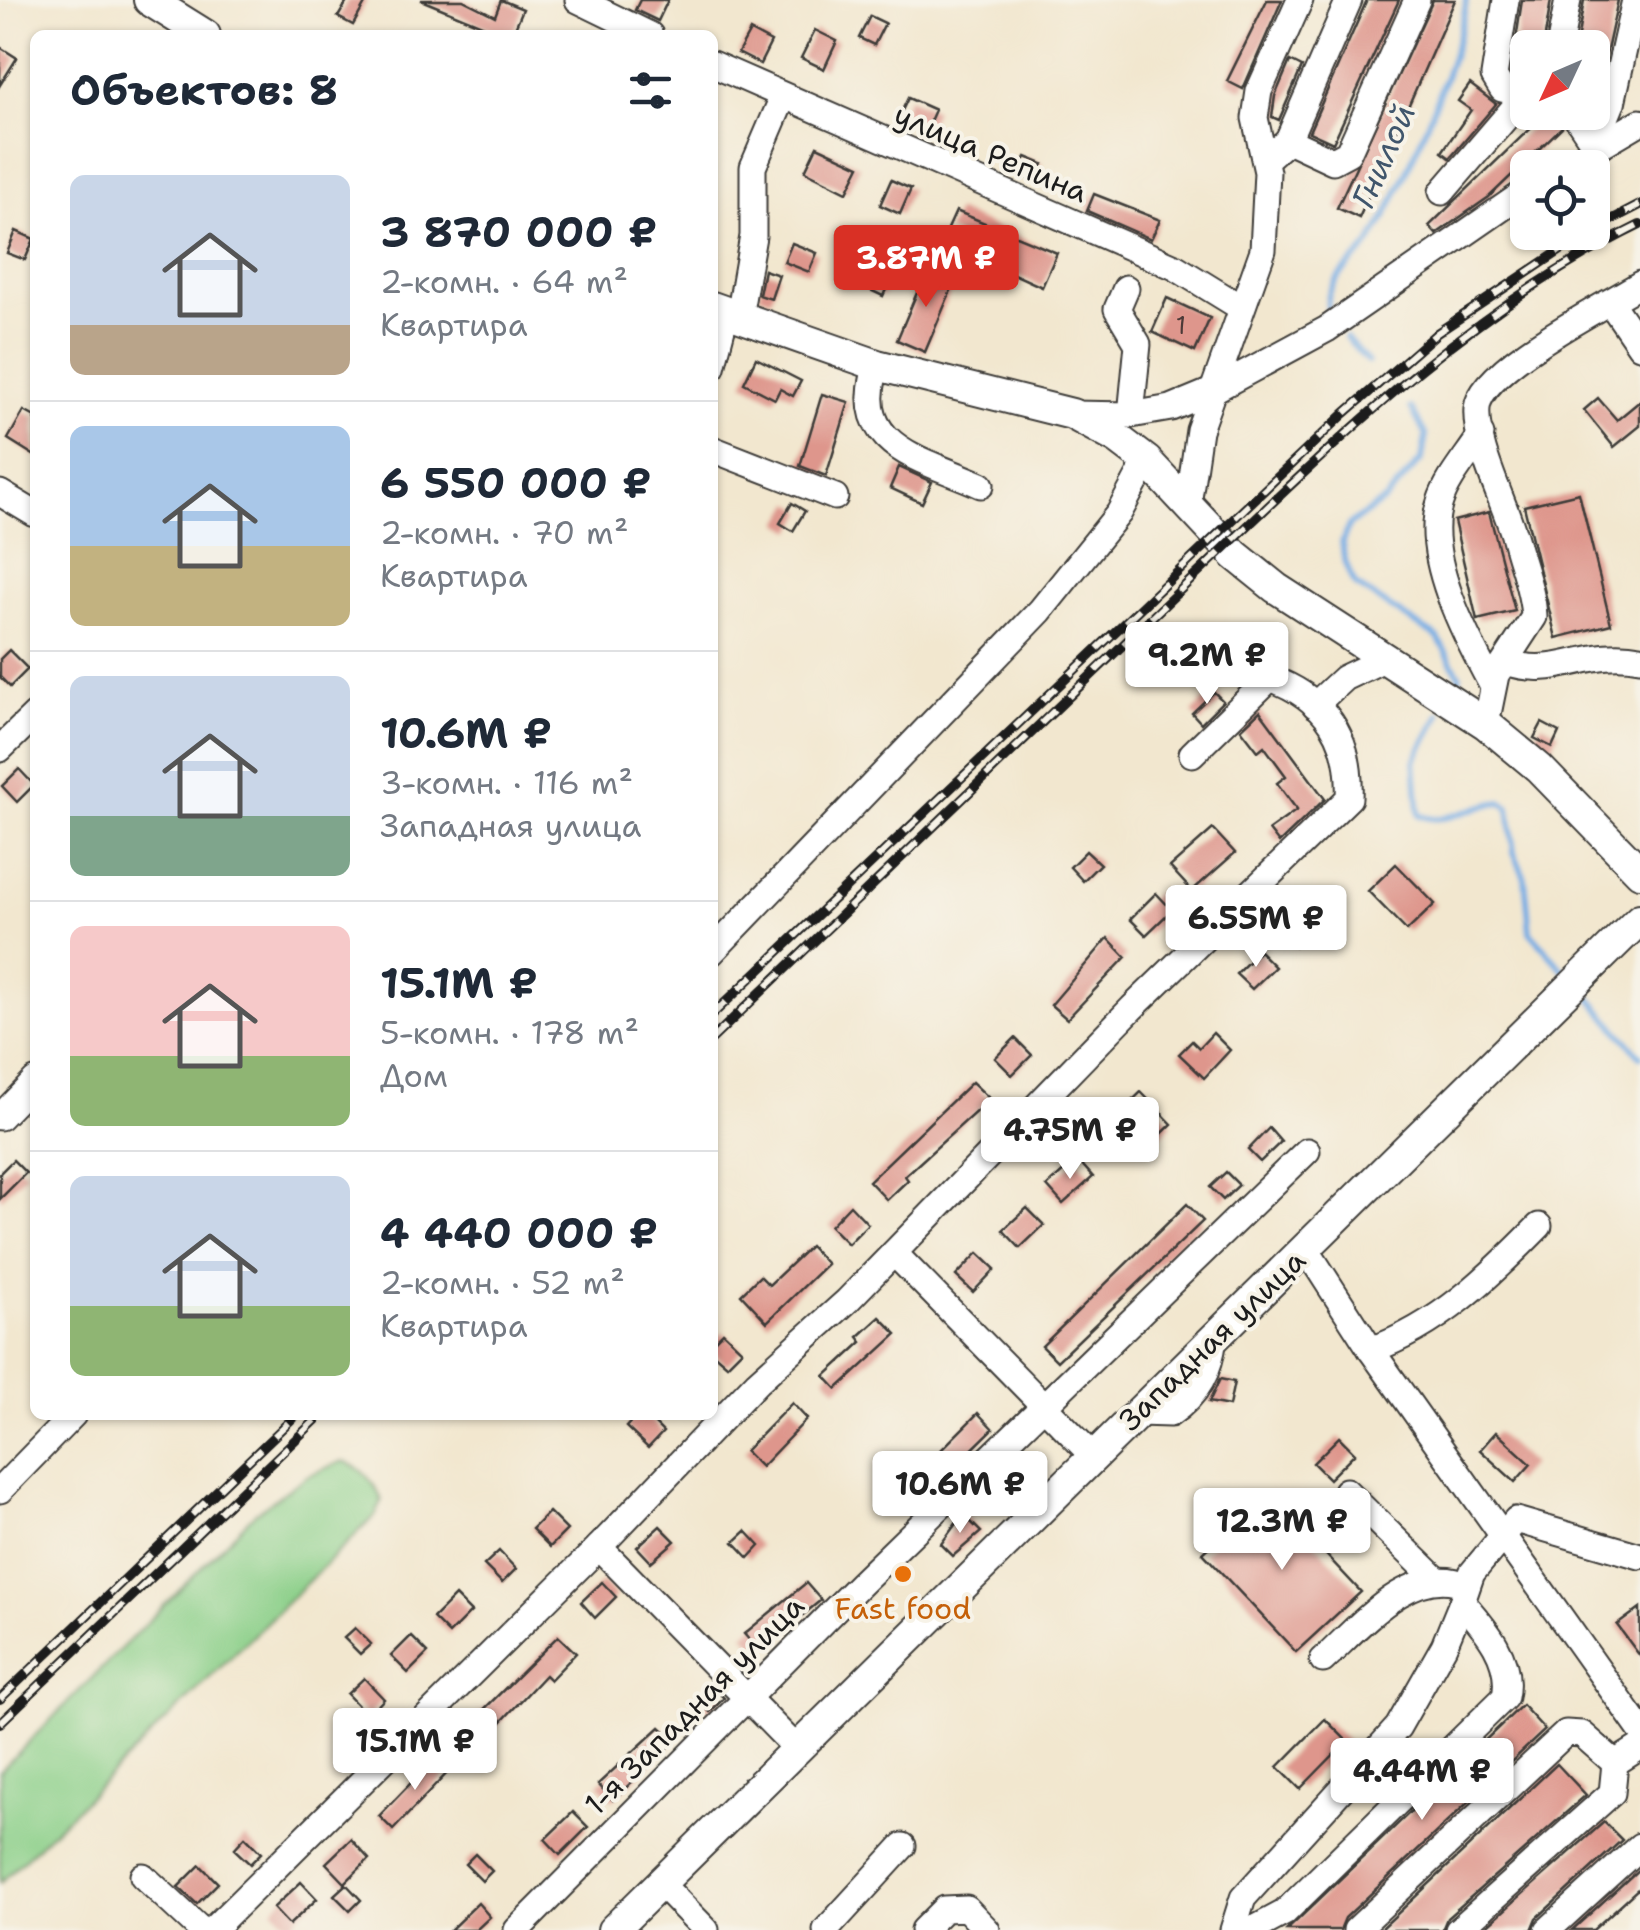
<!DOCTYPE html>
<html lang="ru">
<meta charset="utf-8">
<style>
:root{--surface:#fff;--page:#f6f6f7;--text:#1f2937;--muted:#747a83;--line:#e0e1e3;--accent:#d93025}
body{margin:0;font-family:"Shantell Sans",sans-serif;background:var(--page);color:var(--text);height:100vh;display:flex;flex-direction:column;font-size:38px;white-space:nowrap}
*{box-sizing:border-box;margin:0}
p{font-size:32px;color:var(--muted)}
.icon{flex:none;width:55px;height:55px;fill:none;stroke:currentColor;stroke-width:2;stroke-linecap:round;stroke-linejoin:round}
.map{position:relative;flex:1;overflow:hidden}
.side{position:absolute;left:30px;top:30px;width:688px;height:1390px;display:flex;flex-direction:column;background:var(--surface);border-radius:15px;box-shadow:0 2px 8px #0004}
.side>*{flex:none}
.needle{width:65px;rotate:226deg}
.tools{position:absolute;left:1510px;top:30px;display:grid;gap:20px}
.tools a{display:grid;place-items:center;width:100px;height:100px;border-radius:15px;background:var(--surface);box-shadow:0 2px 8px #0004;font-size:50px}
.price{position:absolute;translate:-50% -85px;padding:0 22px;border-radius:10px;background:#fff;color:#222;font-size:32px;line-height:65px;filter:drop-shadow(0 2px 5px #0008)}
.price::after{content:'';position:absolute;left:50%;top:60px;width:30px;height:22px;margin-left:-15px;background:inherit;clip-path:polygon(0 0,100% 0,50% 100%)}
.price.active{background:var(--accent);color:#fff}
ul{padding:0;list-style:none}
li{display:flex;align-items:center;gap:30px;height:250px;padding:0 40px}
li+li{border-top:2px solid var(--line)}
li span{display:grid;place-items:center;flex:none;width:280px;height:200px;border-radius:15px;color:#555}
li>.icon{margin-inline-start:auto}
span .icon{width:120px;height:120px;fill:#fffc;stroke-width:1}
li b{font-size:42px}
h2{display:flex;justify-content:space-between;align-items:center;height:120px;padding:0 40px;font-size:42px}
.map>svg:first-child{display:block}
.green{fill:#8acf88;stroke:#537652;stroke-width:2.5}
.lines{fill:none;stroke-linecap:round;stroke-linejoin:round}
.stream{stroke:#75ace4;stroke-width:6}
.building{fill:#de968c}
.minor-casing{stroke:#3c3a37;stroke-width:29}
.major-casing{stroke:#3c3a37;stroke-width:34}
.minor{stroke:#fff;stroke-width:25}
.major{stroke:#fff;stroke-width:30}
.rail-casing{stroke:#1c1c1c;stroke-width:10}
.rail{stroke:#f7f3e8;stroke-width:6;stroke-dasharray:19;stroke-linecap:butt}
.food-dot{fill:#e8710a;stroke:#f7f3e8;stroke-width:4}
.labels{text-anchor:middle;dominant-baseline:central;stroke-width:8;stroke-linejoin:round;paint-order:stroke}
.number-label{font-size:25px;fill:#4c3a38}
.street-label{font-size:30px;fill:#1c1c1c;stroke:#f7f3e8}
.food-label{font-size:30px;fill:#c56008;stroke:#f7f3e8}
.water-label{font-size:32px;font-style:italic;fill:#40566c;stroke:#f7f3e8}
</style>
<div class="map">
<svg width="1640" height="1930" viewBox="0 0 1640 1930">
<rect width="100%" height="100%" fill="#f7f3e8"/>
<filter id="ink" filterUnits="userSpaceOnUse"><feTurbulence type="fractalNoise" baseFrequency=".01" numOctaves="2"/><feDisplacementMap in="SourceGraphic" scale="20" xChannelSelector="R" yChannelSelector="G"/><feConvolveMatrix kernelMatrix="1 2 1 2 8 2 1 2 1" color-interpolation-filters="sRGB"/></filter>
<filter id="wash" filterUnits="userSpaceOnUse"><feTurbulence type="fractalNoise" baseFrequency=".0048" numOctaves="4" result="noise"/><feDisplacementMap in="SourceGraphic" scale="40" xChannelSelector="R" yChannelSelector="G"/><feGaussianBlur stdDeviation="2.25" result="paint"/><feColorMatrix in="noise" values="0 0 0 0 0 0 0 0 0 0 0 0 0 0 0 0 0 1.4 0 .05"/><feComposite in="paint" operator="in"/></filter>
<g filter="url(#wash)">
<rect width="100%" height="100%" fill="#f2e7cf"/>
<path class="green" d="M 343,1461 C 364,1468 372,1480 382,1500 L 376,1515 L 0,1883 L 0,1771 L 255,1513 L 307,1476 Z"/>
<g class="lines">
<g class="stream">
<path d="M 1330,317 C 1318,284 1353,267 1371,242 C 1396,206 1464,42 1466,0"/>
<path d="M 1346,338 L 1368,362"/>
<path d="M 1411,408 L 1426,436 L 1422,459 L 1385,500 L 1349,525 L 1342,542 L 1344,559 L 1355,585 L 1438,638 L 1460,676 L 1455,688"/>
<path d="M 1440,714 L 1415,761 L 1419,815 C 1447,827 1473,804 1502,802 L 1509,807 L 1514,852 L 1525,878 L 1530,932 L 1571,978"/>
<path d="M 1583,990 L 1640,1056"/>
</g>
</g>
<g id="blocks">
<g class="building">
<path d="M 348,0 L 367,0 L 353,25 L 338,17 Z"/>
<path d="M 421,0 L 463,0 L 495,16 L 501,0 L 523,9 L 512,35 L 506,35 Z"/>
<path d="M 640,0 L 668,0 L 658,21 L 635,10 Z"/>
<path d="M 1267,0 L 1282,0 L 1243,89 L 1227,81 Z"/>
<path d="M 1367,0 L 1399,0 L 1333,143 L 1309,132 Z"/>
<path d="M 1433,0 L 1455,0 L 1359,218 L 1337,208 Z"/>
<path d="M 1522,0 L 1551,0 L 1543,48 L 1528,48 L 1528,78 L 1511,73 Z"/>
<path d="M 1584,0 L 1618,0 L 1599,87 L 1592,86 L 1592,48 L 1576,48 Z"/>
<path d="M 870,16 L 885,23 L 874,45 L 859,38 Z"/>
<path d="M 815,30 L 837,41 L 824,69 L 801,58 Z"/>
<path d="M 750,31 L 771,42 L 760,64 L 738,53 Z"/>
<path d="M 0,47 L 17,58 L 0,85 Z"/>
<path d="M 1290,61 L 1302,67 L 1279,120 L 1272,117 L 1275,96 Z"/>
<path d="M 1470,84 L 1496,104 L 1450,158 L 1442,152 L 1471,110 L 1458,101 Z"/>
<path d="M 908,98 L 935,110 L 926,130 L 899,117 Z"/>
<path d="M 1547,112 L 1557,112 L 1563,126 L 1489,197 L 1436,234 L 1429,226 Z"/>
<path d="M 817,146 L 860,166 L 847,192 L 805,171 Z"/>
<path d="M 1026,157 L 1043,164 L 1036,182 L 1018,174 Z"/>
<path d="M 891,180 L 911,189 L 900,214 L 880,205 Z"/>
<path d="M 1094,194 L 1160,220 L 1151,239 L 1087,211 Z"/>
<path d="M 956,211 L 1057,253 L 1042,287 L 996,266 L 1000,256 L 947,231 Z"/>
<path d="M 16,231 L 34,239 L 25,260 L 7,253 Z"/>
<path d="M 792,243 L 817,253 L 809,272 L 784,262 Z"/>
<path d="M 862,262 L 892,276 L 883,296 L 853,282 Z"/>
<path d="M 927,269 L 955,281 L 925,352 L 897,340 Z"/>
<path d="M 764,270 L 779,275 L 771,299 L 759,295 Z"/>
<path d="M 1167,298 L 1210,318 L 1195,352 L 1152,332 Z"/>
<path d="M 756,358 L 801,381 L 793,396 L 780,389 L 775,399 L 744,383 Z"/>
<path d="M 822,394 L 849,402 L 826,476 L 800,466 Z"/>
<path d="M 1598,398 L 1617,420 L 1640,401 L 1640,426 L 1614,447 L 1584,410 Z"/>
<path d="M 24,411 L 35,417 L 35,456 L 8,439 Z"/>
<path d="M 899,467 L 932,482 L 922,503 L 890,488 Z"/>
<path d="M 1579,493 L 1611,624 L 1556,638 L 1524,506 Z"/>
<path d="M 792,503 L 805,511 L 793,531 L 780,523 Z"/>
<path d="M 1489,512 L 1515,611 L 1477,620 L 1454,521 Z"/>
<path d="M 9,650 L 28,669 L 10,687 L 0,677 L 0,659 Z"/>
<path d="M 1214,692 L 1223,701 L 1201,723 L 1192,713 Z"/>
<path d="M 1260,711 L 1325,799 L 1279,843 L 1269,830 L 1297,810 L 1277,783 L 1286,776 L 1264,746 L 1258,751 L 1241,729 Z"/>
<path d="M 1542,723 L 1559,732 L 1552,747 L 1534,738 Z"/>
<path d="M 19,769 L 34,785 L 17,802 L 2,786 Z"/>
<path d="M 1213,829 L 1235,853 L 1192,891 L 1170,867 Z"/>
<path d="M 1086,851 L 1100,864 L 1083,881 L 1070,867 Z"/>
<path d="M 1396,864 L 1435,904 L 1407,931 L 1368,891 Z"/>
<path d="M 1156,893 L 1172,910 L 1146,935 L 1130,919 Z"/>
<path d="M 1302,909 L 1318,925 L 1295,947 L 1280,931 Z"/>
<path d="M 1108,938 L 1126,957 L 1067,1019 L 1051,1005 Z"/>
<path d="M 1259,951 L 1275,967 L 1252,989 L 1236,974 Z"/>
<path d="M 1213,1033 L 1230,1050 L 1204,1078 L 1179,1054 L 1192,1041 L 1199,1048 Z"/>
<path d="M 1015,1038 L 1032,1055 L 1012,1075 L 995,1058 Z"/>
<path d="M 972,1082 L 990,1099 L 905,1176 L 908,1180 L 887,1200 L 869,1181 Z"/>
<path d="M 1141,1092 L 1172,1124 L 1144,1151 L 1113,1119 Z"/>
<path d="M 1269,1128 L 1281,1142 L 1260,1162 L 1248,1150 Z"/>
<path d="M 1077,1159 L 1093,1177 L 1063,1204 L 1047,1186 Z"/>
<path d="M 13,1160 L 26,1173 L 0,1199 L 0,1173 Z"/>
<path d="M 1226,1172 L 1239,1185 L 1223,1200 L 1210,1187 Z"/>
<path d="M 1187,1204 L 1203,1221 L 1057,1361 L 1042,1346 Z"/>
<path d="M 850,1205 L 868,1224 L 848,1244 L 830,1226 Z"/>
<path d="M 1027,1208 L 1044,1225 L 1020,1248 L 1003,1230 Z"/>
<path d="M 810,1246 L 827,1264 L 767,1322 L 741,1294 L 760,1276 L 769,1285 Z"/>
<path d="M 978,1253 L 995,1269 L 973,1292 L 956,1276 Z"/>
<path d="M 880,1317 L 897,1334 L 837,1389 L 825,1376 L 862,1342 L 858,1337 Z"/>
<path d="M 723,1332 L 742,1350 L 727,1365 L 712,1352 L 712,1343 Z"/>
<path d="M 1220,1379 L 1234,1382 L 1229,1406 L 1209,1402 Z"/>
<path d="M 792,1403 L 807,1419 L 761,1467 L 745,1451 Z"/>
<path d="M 978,1413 L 993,1429 L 940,1481 L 925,1466 Z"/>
<path d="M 637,1415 L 646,1415 L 663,1432 L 648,1448 L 626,1427 Z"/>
<path d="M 1496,1432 L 1531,1464 L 1515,1482 L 1480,1450 Z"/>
<path d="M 1339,1437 L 1355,1453 L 1329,1479 L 1313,1463 Z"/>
<path d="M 1268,1493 L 1361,1592 L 1296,1652 L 1203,1553 Z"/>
<path d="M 549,1512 L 567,1530 L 550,1547 L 532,1529 Z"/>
<path d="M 963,1514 L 981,1532 L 953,1556 L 941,1544 Z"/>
<path d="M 660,1526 L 675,1541 L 651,1562 L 637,1547 Z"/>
<path d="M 746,1531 L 760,1546 L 749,1558 L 734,1542 Z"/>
<path d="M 499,1551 L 516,1569 L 502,1583 L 484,1565 Z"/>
<path d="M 602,1582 L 616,1597 L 595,1618 L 581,1602 Z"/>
<path d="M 806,1583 L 821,1600 L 759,1651 L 744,1634 Z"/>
<path d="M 455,1596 L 471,1612 L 449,1634 L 433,1618 Z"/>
<path d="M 1640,1608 L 1640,1656 L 1617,1625 Z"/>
<path d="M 355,1628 L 371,1644 L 360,1654 L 344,1638 Z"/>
<path d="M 411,1636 L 428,1653 L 408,1673 L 391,1656 Z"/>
<path d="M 558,1636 L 576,1653 L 550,1680 L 545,1675 L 474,1751 L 458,1735 Z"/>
<path d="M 364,1678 L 384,1699 L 368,1716 L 347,1694 Z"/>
<path d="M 711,1685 L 724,1698 L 710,1712 L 697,1699 Z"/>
<path d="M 1522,1705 L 1545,1730 L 1345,1918 L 1340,1930 L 1287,1930 Z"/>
<path d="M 1325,1719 L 1347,1741 L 1300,1789 L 1278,1767 Z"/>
<path d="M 660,1727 L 675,1741 L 613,1800 L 598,1784 Z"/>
<path d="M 438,1755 L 451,1769 L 393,1830 L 379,1816 Z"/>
<path d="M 1557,1764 L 1586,1795 L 1447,1918 L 1442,1930 L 1380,1930 Z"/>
<path d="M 573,1812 L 588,1827 L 560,1855 L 545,1839 Z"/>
<path d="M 1604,1822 L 1622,1840 L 1537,1918 L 1532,1930 L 1482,1930 Z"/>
<path d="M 245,1837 L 261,1853 L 250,1864 L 234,1849 Z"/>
<path d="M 351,1839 L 369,1859 L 345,1883 L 326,1863 Z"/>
<path d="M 475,1854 L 492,1871 L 482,1881 L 465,1864 Z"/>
<path d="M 200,1865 L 218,1883 L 197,1904 L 178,1887 Z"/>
<path d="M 1640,1868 L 1640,1887 L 1593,1930 L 1572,1930 Z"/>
<path d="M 301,1882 L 317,1899 L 289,1925 L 273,1908 Z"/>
<path d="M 346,1884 L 361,1900 L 350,1911 L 334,1895 Z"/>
<path d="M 478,1903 L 490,1917 L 476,1930 L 450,1930 Z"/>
</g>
</g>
</g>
<g filter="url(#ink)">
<use href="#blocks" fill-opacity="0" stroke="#3c3a37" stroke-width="2.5"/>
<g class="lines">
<defs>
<g id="minor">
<path d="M 578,0 L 650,35"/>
<path d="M 1559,48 L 1568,0"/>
<path d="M 712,64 L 1175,267 L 1240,307"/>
<path d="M 1573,112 L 1595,145"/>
<path d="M 1288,140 L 1349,0"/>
<path d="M 1595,145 L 1612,103 L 1635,0"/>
<path d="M 1265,160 L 1288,140 L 1333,161 L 1348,153 L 1417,0"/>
<path d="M 1562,168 L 1640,122"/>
<path d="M 1442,192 L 1526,94 L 1502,89 L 1494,76 L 1506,0"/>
<path d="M 1126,288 L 1117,309 L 1138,344 L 1131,415"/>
<path d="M 1610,302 L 1640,346"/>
<path d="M 739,317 L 753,236 L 753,167 L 783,97"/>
<path d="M 877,365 C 849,447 921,458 981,485"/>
<path d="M 712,367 L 726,313"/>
<path d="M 1072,414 L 1131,415 L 1171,408 L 1212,391 L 1327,329 L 1528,190"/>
<path d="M 1481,435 C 1468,456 1447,479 1440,502 C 1422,555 1467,639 1492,685"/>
<path d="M 712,449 L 835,497"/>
<path d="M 0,493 L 35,514"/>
<path d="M 1188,505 L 1199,430 L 1263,250 L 1267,172 L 1255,118 L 1259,91 L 1300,0"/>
<path d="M 1506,662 C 1557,680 1587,647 1640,658"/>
<path d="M 1315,705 L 1344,678 L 1382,660"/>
<path d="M 1486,724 L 1496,675 L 1534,617 C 1533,592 1522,565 1516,542 C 1506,504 1474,446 1477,408 C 1481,367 1605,306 1640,284"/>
<path d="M 0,749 L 35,715"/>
<path d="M 712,952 L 1040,611 L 1119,513 L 1147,461"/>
<path d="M 0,1117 L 35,1081"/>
<path d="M 1306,1249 L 1371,1350 L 1640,1729"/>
<path d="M 894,1253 L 1093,1456"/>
<path d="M 1371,1350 C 1439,1326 1489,1277 1539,1226"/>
<path d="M 1138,1413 L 1170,1414 C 1198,1395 1210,1371 1214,1338"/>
<path d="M 0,1490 L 73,1415"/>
<path d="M 1346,1491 L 1436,1579"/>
<path d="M 599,1547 L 797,1749"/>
<path d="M 1323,1660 C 1359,1627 1412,1562 1466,1585"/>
<path d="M 143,1876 L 201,1930"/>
<path d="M 660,1883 L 706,1930"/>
<path d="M 212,1930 L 599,1547 L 757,1382 L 847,1301 L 1132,1008 L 1349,798 C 1352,739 1327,699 1270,678 L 1192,754"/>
<path d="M 517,1930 L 860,1584 L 1307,1151"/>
<path d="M 826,1930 L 903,1846"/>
<path d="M 923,1930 L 944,1909 L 966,1908 L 987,1930"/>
<path d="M 1233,1930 L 1243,1898 L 1398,1727 L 1444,1646 L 1462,1602"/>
<path d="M 1241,1930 L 1256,1928 L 1284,1913 L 1505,1697 C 1513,1659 1486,1629 1462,1602 L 1472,1573 L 1516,1520 L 1640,1556"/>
<path d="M 1356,1930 L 1566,1733 L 1582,1734 L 1615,1763"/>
<path d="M 1458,1930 L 1612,1793 L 1615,1763 L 1640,1747"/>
<path d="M 1548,1930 L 1640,1846"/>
</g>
<g id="major">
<path d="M 149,0 L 205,35"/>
<path d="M 712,307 L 877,365 L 1072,414 L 1118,439 L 1147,461 L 1235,555 L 1276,588 L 1486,724 L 1539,768 L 1640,872"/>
<path d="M 613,1930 L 1640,919"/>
</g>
</defs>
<use href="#minor" class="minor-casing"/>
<use href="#major" class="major-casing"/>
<use href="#minor" class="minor"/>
<use href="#major" class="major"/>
<defs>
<g id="rail">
<path d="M 1592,230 L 1640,205"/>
<path d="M 712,1015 L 1344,414 L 1437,333 L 1588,232"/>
<path d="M 712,1039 C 867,891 1021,742 1175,595 C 1319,459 1460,313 1640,225"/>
<path d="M 0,1699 L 296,1415"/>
<path d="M 0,1723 L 321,1415"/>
</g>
</defs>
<use href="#rail" class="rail-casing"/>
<use href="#rail" class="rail"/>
</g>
</g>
<circle class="food-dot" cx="903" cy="1574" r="10"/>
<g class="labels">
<g class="number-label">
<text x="1181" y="325">1</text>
</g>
<g class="street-label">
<text transform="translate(991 153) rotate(23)">улица Репина</text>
<text transform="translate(1212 1340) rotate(-44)">Западная улица</text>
<text transform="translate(694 1705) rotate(-45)">1-я Западная улица</text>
</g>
<g class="food-label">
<text x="903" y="1608">Fast food</text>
</g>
<g class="water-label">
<text transform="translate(1383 156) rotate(-66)">Гнилой</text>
</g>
</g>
</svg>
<div class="tools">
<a><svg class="needle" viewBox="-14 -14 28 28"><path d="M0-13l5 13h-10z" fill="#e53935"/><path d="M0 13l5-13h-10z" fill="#747a83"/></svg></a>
<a><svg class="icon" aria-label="locate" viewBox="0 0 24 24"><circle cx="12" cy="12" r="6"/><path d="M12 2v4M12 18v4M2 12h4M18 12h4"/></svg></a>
</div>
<b class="price active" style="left:926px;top:310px">3.87M ₽</b>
<b class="price" style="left:1207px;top:707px">9.2M ₽</b>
<b class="price" style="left:1256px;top:970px">6.55M ₽</b>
<b class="price" style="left:1070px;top:1182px">4.75M ₽</b>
<b class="price" style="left:960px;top:1536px">10.6M ₽</b>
<b class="price" style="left:1282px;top:1573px">12.3M ₽</b>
<b class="price" style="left:415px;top:1793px">15.1M ₽</b>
<b class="price" style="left:1422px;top:1823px">4.44M ₽</b>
<section class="side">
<h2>Объектов: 8<svg class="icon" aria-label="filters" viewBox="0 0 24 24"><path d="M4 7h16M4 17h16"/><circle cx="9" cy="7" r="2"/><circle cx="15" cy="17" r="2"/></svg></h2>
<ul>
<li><span style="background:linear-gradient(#c9d6e8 75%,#b9a48a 0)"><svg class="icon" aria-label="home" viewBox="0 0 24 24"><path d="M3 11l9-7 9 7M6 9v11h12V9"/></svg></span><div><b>3 870 000 ₽</b><p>2-комн. · 64 m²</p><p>Квартира</p></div></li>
<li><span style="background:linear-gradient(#a9c7e8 60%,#c2b280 0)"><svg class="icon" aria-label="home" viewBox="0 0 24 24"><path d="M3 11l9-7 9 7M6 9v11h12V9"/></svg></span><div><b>6 550 000 ₽</b><p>2-комн. · 70 m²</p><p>Квартира</p></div></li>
<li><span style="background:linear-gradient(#c9d6e8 70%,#7fa58c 0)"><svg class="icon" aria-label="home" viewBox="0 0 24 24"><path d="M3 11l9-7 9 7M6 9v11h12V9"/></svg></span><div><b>10.6M ₽</b><p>3-комн. · 116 m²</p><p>Западная улица</p></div></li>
<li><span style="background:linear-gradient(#f6c9c9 65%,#8fb573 0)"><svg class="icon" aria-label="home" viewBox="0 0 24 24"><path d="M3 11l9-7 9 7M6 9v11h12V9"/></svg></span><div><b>15.1M ₽</b><p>5-комн. · 178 m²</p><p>Дом</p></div></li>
<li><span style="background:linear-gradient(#c9d6e8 65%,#8fb573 0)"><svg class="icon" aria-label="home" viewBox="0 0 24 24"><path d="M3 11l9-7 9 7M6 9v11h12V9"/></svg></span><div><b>4 440 000 ₽</b><p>2-комн. · 52 m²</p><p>Квартира</p></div></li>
</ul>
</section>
</div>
